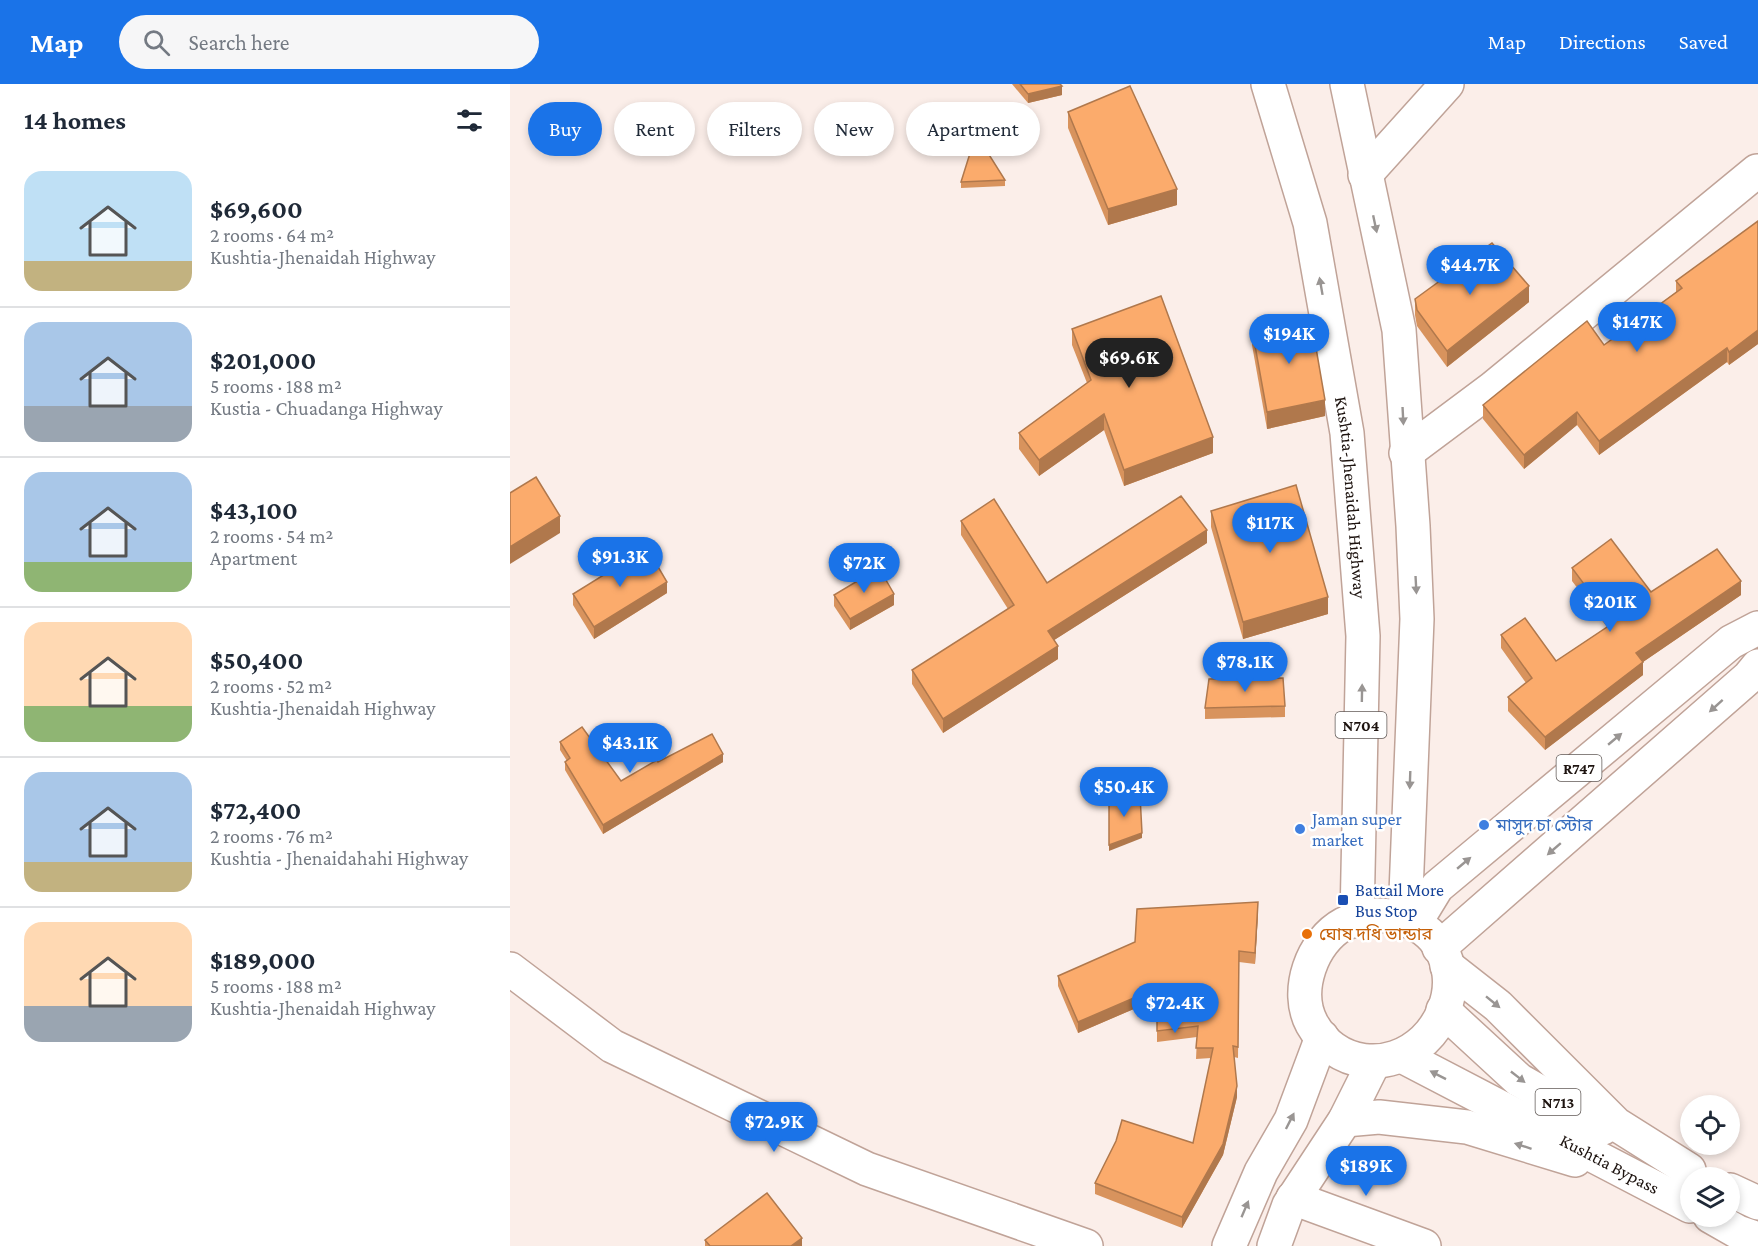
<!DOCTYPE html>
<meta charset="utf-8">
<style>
:root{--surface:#fff;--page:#f6f6f7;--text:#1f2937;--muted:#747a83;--line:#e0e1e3;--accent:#1a73e8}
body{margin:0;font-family:"Crimson Pro","Noto Sans Bengali",serif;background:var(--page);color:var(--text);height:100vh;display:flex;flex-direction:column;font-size:22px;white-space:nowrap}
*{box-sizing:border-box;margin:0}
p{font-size:20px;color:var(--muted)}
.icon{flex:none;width:33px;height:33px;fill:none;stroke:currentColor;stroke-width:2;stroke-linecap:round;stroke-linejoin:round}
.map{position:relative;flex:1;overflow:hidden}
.side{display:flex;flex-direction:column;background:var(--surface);width:510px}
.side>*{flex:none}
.hud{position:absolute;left:18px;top:18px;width:570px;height:54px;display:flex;gap:12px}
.buttons{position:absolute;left:1170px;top:1011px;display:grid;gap:12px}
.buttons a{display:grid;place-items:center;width:60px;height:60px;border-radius:50%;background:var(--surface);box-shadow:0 3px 9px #0003;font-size:30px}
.price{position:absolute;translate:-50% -51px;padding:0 14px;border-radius:21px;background:var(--accent);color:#fff;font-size:20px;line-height:39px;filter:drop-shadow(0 2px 3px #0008)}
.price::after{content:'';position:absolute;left:50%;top:36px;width:18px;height:14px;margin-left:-9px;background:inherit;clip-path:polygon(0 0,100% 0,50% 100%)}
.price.selected{background:#222;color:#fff}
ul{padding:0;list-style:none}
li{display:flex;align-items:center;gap:18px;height:150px;padding:0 24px}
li+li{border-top:2px solid var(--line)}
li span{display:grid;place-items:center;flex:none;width:168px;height:120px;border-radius:18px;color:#555}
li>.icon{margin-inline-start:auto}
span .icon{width:72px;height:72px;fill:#fffc;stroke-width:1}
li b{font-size:26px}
h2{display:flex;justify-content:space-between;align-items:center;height:72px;padding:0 24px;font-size:26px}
.tag{padding:0 21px;border-radius:27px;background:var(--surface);box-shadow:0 3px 9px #0003;font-size:21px;line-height:54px}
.tag.selected{background:var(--accent);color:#fff}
header{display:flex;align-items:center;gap:36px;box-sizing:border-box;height:84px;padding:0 30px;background:var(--accent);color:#fff}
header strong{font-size:28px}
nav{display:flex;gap:33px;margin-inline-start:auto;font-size:21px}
.search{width:420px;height:54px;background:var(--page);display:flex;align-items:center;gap:15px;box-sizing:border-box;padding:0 21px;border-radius:33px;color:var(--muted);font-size:22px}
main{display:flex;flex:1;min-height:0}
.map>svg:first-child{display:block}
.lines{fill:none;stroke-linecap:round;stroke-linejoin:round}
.minor-casing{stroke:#c0a398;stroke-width:36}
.major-casing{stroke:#c0a398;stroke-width:36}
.highway-casing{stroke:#c0a398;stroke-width:36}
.minor{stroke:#fff;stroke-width:33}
.major{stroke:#fff;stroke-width:33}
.highway{stroke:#fff;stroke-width:33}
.wall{fill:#d8935d}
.shaded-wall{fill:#b0784c}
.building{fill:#fbab6c;stroke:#b0784c;stroke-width:1.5}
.oneway{fill:#999593}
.shop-dot{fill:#3f7fe0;stroke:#fff;stroke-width:2}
.transit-dot{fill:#1a4fb4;stroke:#fff;stroke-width:2}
.food-dot{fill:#e8710a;stroke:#fff;stroke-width:2}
.labels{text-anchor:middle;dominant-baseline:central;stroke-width:5;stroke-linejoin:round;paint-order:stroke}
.shield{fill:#fff;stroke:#615a57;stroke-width:1.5}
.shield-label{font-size:16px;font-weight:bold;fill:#1d130f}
.street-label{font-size:18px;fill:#1d130f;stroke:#fff}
.shop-label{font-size:18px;fill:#366cbe;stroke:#fff;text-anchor:start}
.transit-label{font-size:18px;fill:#164399;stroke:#fff;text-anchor:start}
.food-label{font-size:18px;fill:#c56008;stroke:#fff;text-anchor:start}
</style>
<header>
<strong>Map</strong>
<div class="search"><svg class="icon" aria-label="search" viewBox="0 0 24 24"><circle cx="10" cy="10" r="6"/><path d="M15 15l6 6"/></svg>Search here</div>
<nav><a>Map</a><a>Directions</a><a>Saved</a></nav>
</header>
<main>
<section class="side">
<h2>14 homes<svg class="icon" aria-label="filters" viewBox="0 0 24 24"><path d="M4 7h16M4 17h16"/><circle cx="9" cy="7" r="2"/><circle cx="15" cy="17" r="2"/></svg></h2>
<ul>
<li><span style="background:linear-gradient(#bfe0f5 75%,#c2b280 0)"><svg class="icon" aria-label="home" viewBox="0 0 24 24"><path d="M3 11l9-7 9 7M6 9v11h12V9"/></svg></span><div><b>$69,600</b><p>2 rooms · 64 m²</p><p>Kushtia-Jhenaidah Highway</p></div></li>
<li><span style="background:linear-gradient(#a9c7e8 70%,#9aa5b1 0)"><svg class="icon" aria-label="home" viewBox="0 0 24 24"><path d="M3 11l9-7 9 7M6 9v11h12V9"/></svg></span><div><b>$201,000</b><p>5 rooms · 188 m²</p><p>Kustia - Chuadanga Highway</p></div></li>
<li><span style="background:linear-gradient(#a9c7e8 75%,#8fb573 0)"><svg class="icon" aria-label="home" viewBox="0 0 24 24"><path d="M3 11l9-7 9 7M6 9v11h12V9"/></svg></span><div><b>$43,100</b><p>2 rooms · 54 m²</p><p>Apartment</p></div></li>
<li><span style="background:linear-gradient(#ffd9b3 70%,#8fb573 0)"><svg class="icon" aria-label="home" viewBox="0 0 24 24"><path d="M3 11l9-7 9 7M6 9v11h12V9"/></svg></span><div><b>$50,400</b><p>2 rooms · 52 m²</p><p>Kushtia-Jhenaidah Highway</p></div></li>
<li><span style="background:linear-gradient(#a9c7e8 75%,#c2b280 0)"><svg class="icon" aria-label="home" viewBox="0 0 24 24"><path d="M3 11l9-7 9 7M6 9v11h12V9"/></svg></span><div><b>$72,400</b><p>2 rooms · 76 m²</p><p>Kushtia - Jhenaidahahi Highway</p></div></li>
<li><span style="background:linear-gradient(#ffd9b3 70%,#9aa5b1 0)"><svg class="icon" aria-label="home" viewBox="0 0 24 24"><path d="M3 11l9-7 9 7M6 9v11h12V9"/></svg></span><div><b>$189,000</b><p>5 rooms · 188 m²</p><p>Kushtia-Jhenaidah Highway</p></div></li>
</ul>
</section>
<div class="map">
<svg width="1248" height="1162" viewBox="0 0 1248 1162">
<rect width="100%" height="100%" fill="#fbeee9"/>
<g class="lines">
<defs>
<g id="minor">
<path d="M 855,91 L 937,0"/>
<path d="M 896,369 L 983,304 L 1247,87"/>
<path d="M 0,885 L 102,962 L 357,1085 L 576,1162"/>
<path d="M 783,1114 L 914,1162"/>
</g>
<g id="major">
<path d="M 905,839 L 927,803 L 1221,558 L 1248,544"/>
<path d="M 929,864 L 1239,593 L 1248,582"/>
</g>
<g id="highway">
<path id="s1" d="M 758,0 L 800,139 L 837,349 L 853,552 L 847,835"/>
<path d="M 837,0 L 889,246 L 903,442 L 907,535 L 895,834"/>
<path d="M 865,831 C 902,831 934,850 939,890 C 942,914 931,940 914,956 C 879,989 826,983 802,940 C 784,907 802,857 834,840 C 844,835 854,834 865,831 Z"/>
<path d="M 937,882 L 988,922 L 1106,1040 L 1179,1086"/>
<path d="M 933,926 L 1009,996 L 1093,1044"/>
<path id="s2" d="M 892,972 L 1180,1122"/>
<path d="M 835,1036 L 869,1033 L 957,1043 L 1065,1076"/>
<path d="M 1220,1106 L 1248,1119"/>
<path d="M 1200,1132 L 1228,1148 L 1248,1155"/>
<path d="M 719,1162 L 751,1088 L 781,1036 L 812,953"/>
<path d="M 764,1162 L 779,1121 L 835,1036 L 863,980"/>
</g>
</defs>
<use href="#minor" class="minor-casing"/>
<use href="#major" class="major-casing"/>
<use href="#highway" class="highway-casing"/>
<use href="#minor" class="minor"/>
<use href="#major" class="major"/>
<use href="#highway" class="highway"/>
</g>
<g class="wall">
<path d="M 502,0 L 550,0 L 552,11 L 518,19 Z"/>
<path d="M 558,28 L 667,121 L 598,141 L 558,44 Z"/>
<path d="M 495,96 L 495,102 L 451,104 L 451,98 Z"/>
<path d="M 1248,137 L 1248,260 L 1219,281 L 1217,278 L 1089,371 L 1067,341 L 1014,385 L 973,335 L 973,321 L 1094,261 L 1166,208 L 1166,197 Z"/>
<path d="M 905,215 L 1019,218 L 937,283 L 907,242 L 905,231 Z"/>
<path d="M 562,245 L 703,369 L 614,402 L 594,346 L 529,392 L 509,365 L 509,349 L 577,299 L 562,261 Z"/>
<path d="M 742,245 L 815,332 L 757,345 L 742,261 Z"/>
<path d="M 701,427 L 818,530 L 733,555 L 701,443 Z"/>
<path d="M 451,437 L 537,499 L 697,459 L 544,556 L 548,575 L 433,649 L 402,600 L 402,586 L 498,525 L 451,451 Z"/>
<path d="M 1062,484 L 1141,508 L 1231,511 L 1133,578 L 1133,591 L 1035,666 L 998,627 L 998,613 L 1016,599 L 991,564 L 991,551 L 1046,577 L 1097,543 L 1062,497 Z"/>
<path d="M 157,509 L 84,555 L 63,521 L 63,510 Z"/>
<path d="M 324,511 L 384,521 L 340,546 L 324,522 Z"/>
<path d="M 775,622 L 775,633 L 695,635 L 695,624 Z"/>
<path d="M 50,658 L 111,697 L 148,678 L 213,678 L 93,750 L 55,686 L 55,678 L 57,677 L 50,666 Z"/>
<path d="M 748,829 L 745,880 L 729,878 L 728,974 L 724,973 L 727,1013 L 713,1071 L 672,1144 L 585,1110 L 585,1099 L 683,1059 L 701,974 L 686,975 L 687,953 L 647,958 L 647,915 L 568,949 L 548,902 L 548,892 Z"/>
<path d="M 195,1156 L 292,1162 L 195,1162 Z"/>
</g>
<g class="shaded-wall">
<path d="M 552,2 L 552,11 L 518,19 L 518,10 Z"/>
<path d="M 667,105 L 667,121 L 598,141 L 598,125 Z"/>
<path d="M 1019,202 L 1019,218 L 937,283 L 937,267 Z"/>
<path d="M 1248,246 L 1248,260 L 1219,281 L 1219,268 Z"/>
<path d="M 1217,264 L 1217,278 L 1089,371 L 1089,357 Z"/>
<path d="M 815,316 L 815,332 L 757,345 L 757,328 Z"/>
<path d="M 1067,328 L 1067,341 L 1014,385 L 1014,371 Z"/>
<path d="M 594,330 L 594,346 L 529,392 L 529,376 Z"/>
<path d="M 703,353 L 703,369 L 614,402 L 614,386 Z"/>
<path d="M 50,432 L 50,449 L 0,480 L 0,463 Z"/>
<path d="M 697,446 L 697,459 L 538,560 L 538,547 Z"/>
<path d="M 1231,497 L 1231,511 L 1133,578 L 1133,591 L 1035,666 L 1035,653 L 1126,569 Z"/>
<path d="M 157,498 L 157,509 L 84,555 L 84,543 Z"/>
<path d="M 384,510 L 384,521 L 340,546 L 340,535 Z"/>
<path d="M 818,513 L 818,530 L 733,555 L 733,538 Z"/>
<path d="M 548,562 L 548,575 L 433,649 L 433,635 Z"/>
<path d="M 213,670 L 213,678 L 93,750 L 93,741 Z"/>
<path d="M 632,749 L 632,754 L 599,767 L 599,761 Z"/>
<path d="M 748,818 L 748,829 L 745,880 L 745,869 Z"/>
<path d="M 647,904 L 647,915 L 568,949 L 568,938 Z"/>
<path d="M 727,1002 L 727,1013 L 713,1071 L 672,1144 L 672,1133 Z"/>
<path d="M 292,1154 L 292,1162 L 281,1162 Z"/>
</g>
<g class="building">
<path d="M 510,0 L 550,0 L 552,2 L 518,10 Z"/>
<path d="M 620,2 L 667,105 L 598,125 L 558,28 Z"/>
<path d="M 466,50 L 495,96 L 451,98 Z"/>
<path d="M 1248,137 L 1248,246 L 1219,268 L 1217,264 L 1089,357 L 1067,328 L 1014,371 L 973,321 L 1077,237 L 1094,261 L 1172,204 L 1166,197 Z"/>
<path d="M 982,159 L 1019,202 L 937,267 L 907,226 L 905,215 Z"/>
<path d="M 651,212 L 703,353 L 614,386 L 594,330 L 529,376 L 509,349 L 581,296 L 562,245 Z"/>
<path d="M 801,235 L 815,316 L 757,328 L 742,245 Z"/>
<path d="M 26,393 L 50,432 L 0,463 L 0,409 Z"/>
<path d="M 786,401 L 818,513 L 733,538 L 701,427 Z"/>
<path d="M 671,412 L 697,446 L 538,547 L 548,562 L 433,635 L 402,586 L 504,521 L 451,437 L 484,415 L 537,499 Z"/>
<path d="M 1101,455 L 1141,508 L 1207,465 L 1231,497 L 1126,569 L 1133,578 L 1035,653 L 998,613 L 1022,594 L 991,551 L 1015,534 L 1046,577 L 1103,539 L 1062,484 Z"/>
<path d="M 137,464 L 157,498 L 84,543 L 63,510 Z"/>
<path d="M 369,484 L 384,510 L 340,535 L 324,511 Z"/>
<path d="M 773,594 L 775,622 L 695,624 L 699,595 Z"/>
<path d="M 72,643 L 111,697 L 147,676 L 148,678 L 202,650 L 213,670 L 93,741 L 55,678 L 60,674 L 50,658 Z"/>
<path d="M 630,711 L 632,749 L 599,761 L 599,714 Z"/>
<path d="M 748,818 L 745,869 L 729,867 L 728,963 L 723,962 L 727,1002 L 713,1060 L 672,1133 L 585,1099 L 606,1057 L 612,1036 L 683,1059 L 703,964 L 686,964 L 688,942 L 647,947 L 647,904 L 568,938 L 548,892 L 625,858 L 627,825 Z"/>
<path d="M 257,1109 L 292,1154 L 281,1162 L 200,1162 L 195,1156 Z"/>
</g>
<defs><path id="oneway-solid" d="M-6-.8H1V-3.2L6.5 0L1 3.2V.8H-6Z" transform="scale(1.5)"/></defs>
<g class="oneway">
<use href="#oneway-solid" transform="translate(865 140) rotate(78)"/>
<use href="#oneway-solid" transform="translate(811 202) rotate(-100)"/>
<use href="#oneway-solid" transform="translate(893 332) rotate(87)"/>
<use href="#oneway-solid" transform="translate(906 501) rotate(87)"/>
<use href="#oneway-solid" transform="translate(852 609) rotate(-89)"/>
<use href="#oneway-solid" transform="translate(1206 622) rotate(138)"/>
<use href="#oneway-solid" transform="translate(1105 655) rotate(-40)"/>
<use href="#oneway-solid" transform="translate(900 696) rotate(92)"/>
<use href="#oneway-solid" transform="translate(1044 765) rotate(139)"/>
<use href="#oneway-solid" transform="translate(954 779) rotate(-40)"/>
<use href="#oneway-solid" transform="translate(983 918) rotate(39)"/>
<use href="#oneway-solid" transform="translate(928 991) rotate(-153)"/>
<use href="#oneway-solid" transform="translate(1008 993) rotate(38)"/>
<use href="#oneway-solid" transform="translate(780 1037) rotate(-63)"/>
<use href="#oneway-solid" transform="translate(1013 1062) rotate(-162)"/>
<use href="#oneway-solid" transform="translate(735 1125) rotate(-67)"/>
</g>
<g class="shop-dot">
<circle cx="974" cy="741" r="6"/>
<circle cx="790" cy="745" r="6"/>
</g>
<rect class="transit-dot" x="827" y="810" width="12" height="12" rx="3"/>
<circle class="food-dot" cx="797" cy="850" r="6"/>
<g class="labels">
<g class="shield">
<rect x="825.5" y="628" width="51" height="26" rx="4.5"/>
<rect x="1046.5" y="671" width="45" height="26" rx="4.5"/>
<rect x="1025.5" y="1005" width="45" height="26" rx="4.5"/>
</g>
<g class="shield-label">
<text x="851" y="641">N704</text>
<text x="1069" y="684">R747</text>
<text x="1048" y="1018">N713</text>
</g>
<g class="street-label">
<text stroke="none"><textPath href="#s1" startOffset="423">Kushtia-Jhenaidah Highway</textPath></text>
<text stroke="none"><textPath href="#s2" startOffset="234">Kushtia Bypass</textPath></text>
</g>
<g class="shop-label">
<text x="802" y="735">Jaman super<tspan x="802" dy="21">market</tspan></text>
<text x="986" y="741">মাসুদ চা স্টোর</text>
</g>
<g class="transit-label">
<text x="845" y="806">Battail More<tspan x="845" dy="21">Bus Stop</tspan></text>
</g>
<g class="food-label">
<text x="809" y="850">ঘোষ দধি ভান্ডার</text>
</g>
</g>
</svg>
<div class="buttons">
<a><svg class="icon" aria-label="locate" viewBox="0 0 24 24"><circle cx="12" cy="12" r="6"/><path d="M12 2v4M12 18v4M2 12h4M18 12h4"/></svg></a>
<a><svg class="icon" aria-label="layers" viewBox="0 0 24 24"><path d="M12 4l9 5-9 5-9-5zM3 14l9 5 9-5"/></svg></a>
</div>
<b class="price" style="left:960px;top:212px">$44.7K</b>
<b class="price" style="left:1127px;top:269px">$147K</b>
<b class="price" style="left:779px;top:281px">$194K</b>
<b class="price selected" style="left:619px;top:305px">$69.6K</b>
<b class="price" style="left:760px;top:470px">$117K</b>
<b class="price" style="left:110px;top:504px">$91.3K</b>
<b class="price" style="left:354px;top:510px">$72K</b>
<b class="price" style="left:1100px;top:549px">$201K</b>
<b class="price" style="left:735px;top:609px">$78.1K</b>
<b class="price" style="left:120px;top:690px">$43.1K</b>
<b class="price" style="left:614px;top:734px">$50.4K</b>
<b class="price" style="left:665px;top:950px">$72.4K</b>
<b class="price" style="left:264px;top:1069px">$72.9K</b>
<b class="price" style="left:856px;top:1113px">$189K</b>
<div class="hud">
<a class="tag selected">Buy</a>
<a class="tag">Rent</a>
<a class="tag">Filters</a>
<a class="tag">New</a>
<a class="tag">Apartment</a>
</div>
</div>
</main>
